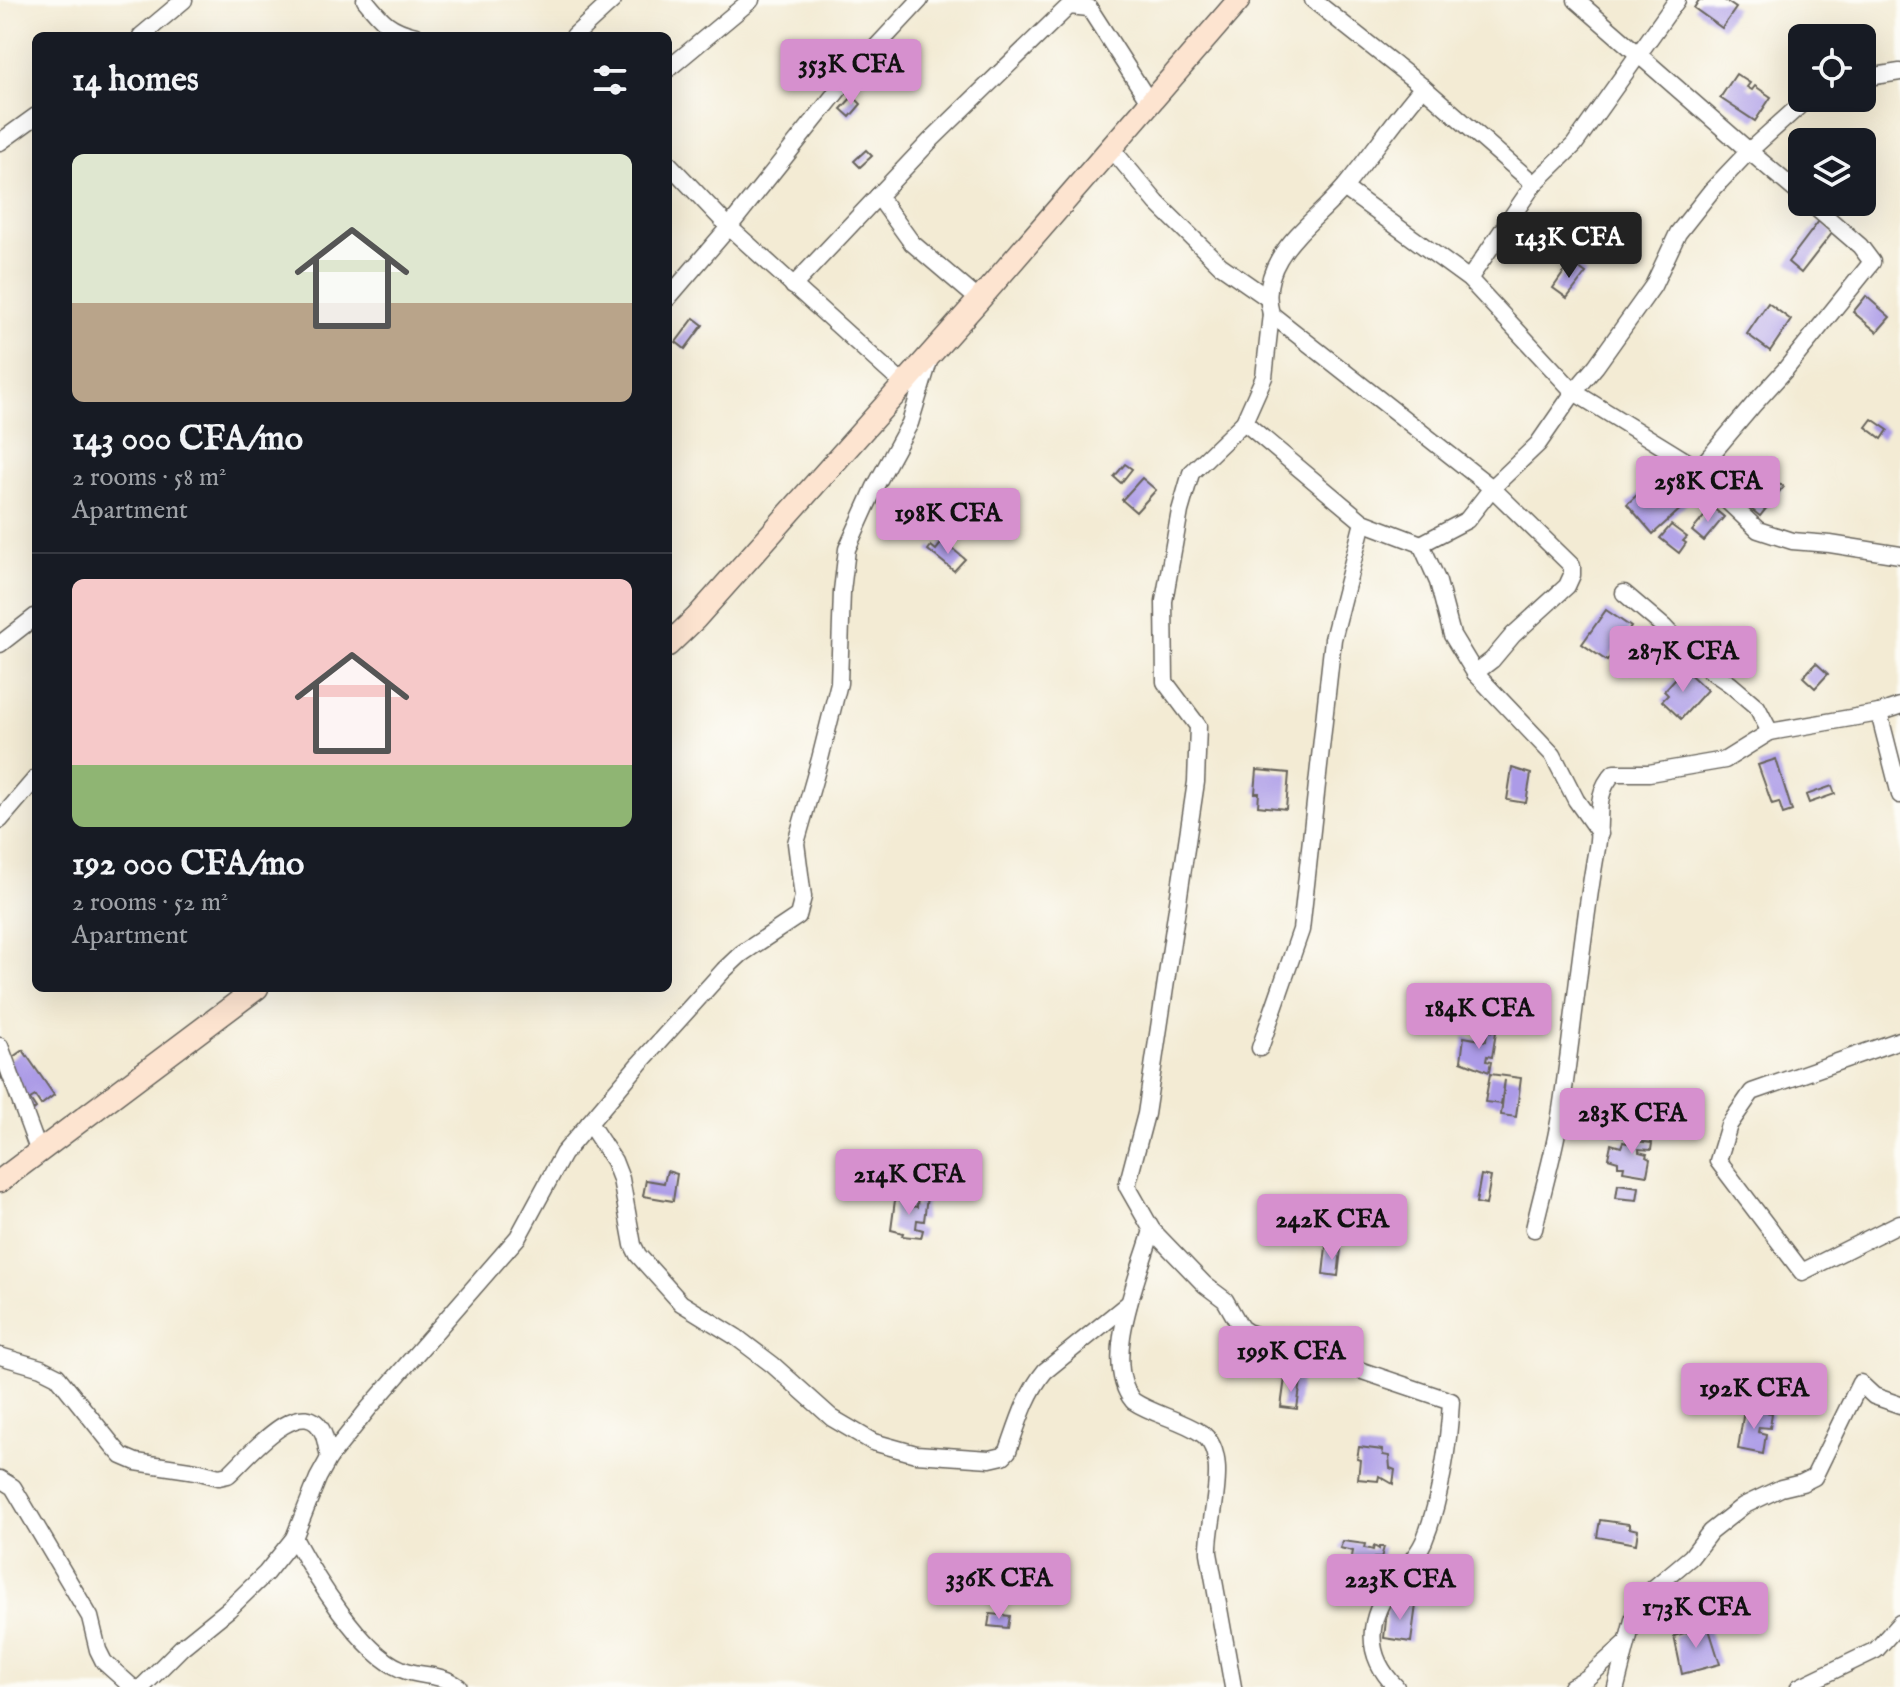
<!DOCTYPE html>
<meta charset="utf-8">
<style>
:root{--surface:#171b24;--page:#242831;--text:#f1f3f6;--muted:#9ea1a6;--line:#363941;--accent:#d690ce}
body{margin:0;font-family:"IM FELL English",serif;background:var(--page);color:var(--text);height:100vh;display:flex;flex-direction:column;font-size:30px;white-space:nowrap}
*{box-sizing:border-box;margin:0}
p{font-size:26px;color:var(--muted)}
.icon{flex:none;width:44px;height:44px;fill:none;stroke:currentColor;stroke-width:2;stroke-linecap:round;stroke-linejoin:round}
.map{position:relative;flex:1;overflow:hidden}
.details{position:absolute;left:32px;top:32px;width:640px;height:960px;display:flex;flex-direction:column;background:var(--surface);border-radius:12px;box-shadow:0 8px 32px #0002}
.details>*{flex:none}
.buttons{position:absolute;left:1788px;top:24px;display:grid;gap:16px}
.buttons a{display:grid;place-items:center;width:88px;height:88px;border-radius:12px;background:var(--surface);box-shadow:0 8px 32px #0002;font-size:40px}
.price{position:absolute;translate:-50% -68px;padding:0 18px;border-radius:8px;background:var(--accent);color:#111;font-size:26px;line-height:52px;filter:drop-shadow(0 2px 4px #0008)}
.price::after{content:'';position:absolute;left:50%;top:48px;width:24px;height:18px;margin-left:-12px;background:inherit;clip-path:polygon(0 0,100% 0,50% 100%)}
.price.selected{background:#222;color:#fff}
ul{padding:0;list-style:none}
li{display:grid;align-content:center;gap:16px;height:424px;padding:0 40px}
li+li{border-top:2px solid var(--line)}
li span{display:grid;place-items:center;height:248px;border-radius:12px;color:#555}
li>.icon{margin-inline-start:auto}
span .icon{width:144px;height:144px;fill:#fffc;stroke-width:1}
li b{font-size:34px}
h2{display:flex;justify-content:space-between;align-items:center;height:96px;padding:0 40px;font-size:34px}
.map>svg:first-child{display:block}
.building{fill:#ac9be7}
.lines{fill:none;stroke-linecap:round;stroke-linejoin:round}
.street-casing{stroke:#67645c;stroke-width:19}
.secondary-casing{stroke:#67645c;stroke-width:25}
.street{stroke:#fff;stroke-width:16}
.secondary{stroke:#fde4d0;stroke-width:22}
</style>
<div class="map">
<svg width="1900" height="1687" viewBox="0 0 1900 1687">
<rect width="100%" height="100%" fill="#fdfcf7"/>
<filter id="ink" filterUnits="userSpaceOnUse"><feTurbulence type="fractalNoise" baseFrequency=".0125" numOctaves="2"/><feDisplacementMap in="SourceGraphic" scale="16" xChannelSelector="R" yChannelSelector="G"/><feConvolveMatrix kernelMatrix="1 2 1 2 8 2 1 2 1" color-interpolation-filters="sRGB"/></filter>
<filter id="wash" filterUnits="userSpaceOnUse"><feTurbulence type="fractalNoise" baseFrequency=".006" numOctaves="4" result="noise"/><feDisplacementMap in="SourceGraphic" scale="32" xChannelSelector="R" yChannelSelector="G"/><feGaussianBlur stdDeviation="1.8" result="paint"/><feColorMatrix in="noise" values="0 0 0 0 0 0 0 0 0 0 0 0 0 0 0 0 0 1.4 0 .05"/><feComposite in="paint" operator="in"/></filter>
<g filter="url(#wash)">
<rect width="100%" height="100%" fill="#f3ebd4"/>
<g id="blocks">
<g class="building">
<path d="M 1699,0 L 1724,0 L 1736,8 L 1722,28 L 1694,8 Z"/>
<path d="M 1736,74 L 1750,83 L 1747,87 L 1752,90 L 1755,86 L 1771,97 L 1755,121 L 1720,98 Z"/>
<path d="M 853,96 L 861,104 L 850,117 L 841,109 Z"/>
<path d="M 866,150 L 872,156 L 860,167 L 854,161 Z"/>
<path d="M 1819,221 L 1833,232 L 1801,273 L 1788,262 Z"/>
<path d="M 1571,262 L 1586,273 L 1567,298 L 1553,288 Z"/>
<path d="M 1866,296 L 1890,317 L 1877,332 L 1853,312 Z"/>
<path d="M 1768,303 L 1791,320 L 1770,351 L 1747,334 Z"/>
<path d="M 694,318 L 703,325 L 685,349 L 676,342 Z"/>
<path d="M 1872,419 L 1888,430 L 1882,439 L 1866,427 Z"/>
<path d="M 1125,464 L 1132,469 L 1121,483 L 1114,477 Z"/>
<path d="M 1668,467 L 1695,496 L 1653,534 L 1627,504 Z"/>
<path d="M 1760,468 L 1783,487 L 1760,516 L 1737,498 Z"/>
<path d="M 1142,478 L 1156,490 L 1136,512 L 1122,500 Z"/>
<path d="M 1712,507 L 1724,517 L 1704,541 L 1692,531 Z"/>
<path d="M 1671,525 L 1687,537 L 1683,541 L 1686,543 L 1679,553 L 1660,538 Z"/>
<path d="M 943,541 L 965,559 L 954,571 L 928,550 L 931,546 L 936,550 Z"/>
<path d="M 1606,610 L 1631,627 L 1607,661 L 1582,644 Z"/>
<path d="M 1816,663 L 1828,674 L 1815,688 L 1803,677 Z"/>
<path d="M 1684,669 L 1707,690 L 1681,719 L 1662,701 L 1668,695 L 1664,691 Z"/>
<path d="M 1776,759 L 1792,811 L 1783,814 L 1779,802 L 1772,804 L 1758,765 Z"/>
<path d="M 1512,768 L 1531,774 L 1526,803 L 1507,800 Z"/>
<path d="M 1257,770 L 1289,773 L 1286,809 L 1258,806 L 1259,793 L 1255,793 Z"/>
<path d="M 1832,786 L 1835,794 L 1809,803 L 1806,795 Z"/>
<path d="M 1487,1031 L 1496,1032 L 1492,1057 L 1487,1056 L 1486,1061 L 1491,1062 L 1489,1072 L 1461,1061 L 1464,1037 L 1486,1041 Z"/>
<path d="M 23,1050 L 54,1095 L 41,1105 L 35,1096 L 30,1099 L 36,1108 L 27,1115 L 0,1076 L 0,1066 Z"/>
<path d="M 1490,1074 L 1521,1078 L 1516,1117 L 1501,1115 L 1505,1080 L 1501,1104 L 1485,1102 Z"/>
<path d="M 1613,1117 L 1653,1122 L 1651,1140 L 1611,1135 Z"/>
<path d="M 1628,1140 L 1652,1143 L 1651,1150 L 1639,1149 L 1639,1152 L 1647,1154 L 1646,1157 L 1650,1159 L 1647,1175 L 1623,1171 L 1624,1166 L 1618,1166 L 1618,1161 L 1608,1158 L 1611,1144 L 1621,1147 L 1623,1142 L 1627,1143 Z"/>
<path d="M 667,1171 L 677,1174 L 673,1201 L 643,1196 L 646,1180 L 664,1183 Z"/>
<path d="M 1481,1175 L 1491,1177 L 1486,1205 L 1476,1203 Z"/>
<path d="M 1618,1184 L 1639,1187 L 1637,1200 L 1616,1198 Z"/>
<path d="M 918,1195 L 927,1196 L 924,1221 L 917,1220 L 916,1228 L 923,1230 L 921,1238 L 902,1236 L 903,1233 L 891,1230 L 895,1200 L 911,1202 L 911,1206 L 917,1207 Z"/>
<path d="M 1326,1247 L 1341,1249 L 1338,1276 L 1323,1274 Z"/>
<path d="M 1285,1378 L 1301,1381 L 1297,1409 L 1281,1407 Z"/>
<path d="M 1744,1410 L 1772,1413 L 1770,1428 L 1759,1427 L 1758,1432 L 1766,1434 L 1763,1454 L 1738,1449 Z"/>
<path d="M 1359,1447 L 1382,1450 L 1383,1455 L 1389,1456 L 1390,1468 L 1395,1470 L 1393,1484 L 1379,1476 L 1378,1481 L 1358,1479 L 1360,1460 L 1357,1459 Z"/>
<path d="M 1600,1520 L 1629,1524 L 1629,1528 L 1638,1530 L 1636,1544 L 1597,1537 Z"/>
<path d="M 1343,1541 L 1365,1544 L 1364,1548 L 1370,1549 L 1373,1550 L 1374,1546 L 1379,1549 L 1379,1547 L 1384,1547 L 1381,1558 L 1374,1558 L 1372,1576 L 1340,1571 L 1337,1568 L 1340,1559 L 1351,1562 L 1353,1551 L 1340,1548 Z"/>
<path d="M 1388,1602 L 1416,1605 L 1411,1642 L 1384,1638 Z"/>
<path d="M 990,1614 L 1010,1616 L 1008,1628 L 988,1626 Z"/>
<path d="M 1708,1626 L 1720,1664 L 1682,1674 L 1674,1636 Z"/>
</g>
</g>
</g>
<g filter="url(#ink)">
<use href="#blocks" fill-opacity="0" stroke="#67645c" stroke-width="2"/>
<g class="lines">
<defs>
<g id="street">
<path d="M 365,0 C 382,21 389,30 416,36"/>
<path d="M 1313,0 L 1423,87 C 1396,118 1373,152 1347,184 C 1316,223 1255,256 1271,314 L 1492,488 L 1572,566 L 1572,575 L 1567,586 L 1513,635 L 1492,660 L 1475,673"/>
<path d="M 1576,0 L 1749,151 L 1808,98"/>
<path d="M 141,36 L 184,0"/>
<path d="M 574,36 L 613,0"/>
<path d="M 668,69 L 751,0"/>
<path d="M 1862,78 L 1900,72"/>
<path d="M 1423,87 L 1534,184"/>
<path d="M 0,142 L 36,116"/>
<path d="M 1111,148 L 1157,203 L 1220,265 L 1266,297"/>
<path d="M 668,163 L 729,227 L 904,385"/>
<path d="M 1344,188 L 1469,279 L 1574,392 L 1538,444 L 1492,488 L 1467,520 L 1421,544 L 1438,582 L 1452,635 L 1475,673 L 1553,755 L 1576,800 L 1600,834"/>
<path d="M 878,196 L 912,243 L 979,300"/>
<path d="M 1802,196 L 1749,151 L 1712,190 L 1678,233 L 1653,286 L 1596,366 L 1574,392 L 1699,469 L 1724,498 L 1758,530 L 1792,541 L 1830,544 L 1900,555"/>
<path d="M 1469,279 L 1534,184 L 1574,145 L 1677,0"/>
<path d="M 793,286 L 931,140 L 1069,6 L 1089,8 L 1150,103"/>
<path d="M 668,298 L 729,227 L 851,74 L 920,0"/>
<path d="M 1271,314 L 1264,377 L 1244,422 L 1191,473 L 1180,511 L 1164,601 L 1165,682 L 1198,726 L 1196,782 L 1146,1114 L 1127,1186 L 1152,1230 L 1205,1285 L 1225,1300 L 1241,1328 L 1247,1332 L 1451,1401 C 1449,1443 1440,1502 1424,1541 C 1417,1557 1405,1568 1395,1582 C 1367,1617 1363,1654 1396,1687"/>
<path d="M 1244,422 L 1363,522 L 1421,544"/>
<path d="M 1699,469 L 1754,404 L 1785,370 L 1872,262 L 1860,246 L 1809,202"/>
<path d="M 0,644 L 36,616"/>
<path d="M 1879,713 L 1900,795"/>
<path d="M 1770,732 L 1879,713 L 1900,706"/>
<path d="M 0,820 L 36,778"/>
<path d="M 1900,1040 L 1752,1092 L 1729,1125 L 1718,1161 L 1802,1272 L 1900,1223"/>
<path d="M 0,1046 L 39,1152"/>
<path d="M 1260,1048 L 1301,930 L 1333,639 L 1363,522"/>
<path d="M 589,1123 L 614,1161 L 621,1179 L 633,1245 L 638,1255 L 681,1303 L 736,1337 L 773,1365 L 832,1418 L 873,1442 L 916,1454 L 990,1459 L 1003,1456 L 1008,1451 C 1018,1423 1026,1394 1045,1371 L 1129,1303"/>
<path d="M 1534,1229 C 1542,1192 1554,1154 1560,1116 C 1574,1027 1581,936 1597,848 C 1602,820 1593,794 1614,773 L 1649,773 L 1725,760 L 1770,732 L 1757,707 L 1730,684 L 1695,660 L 1664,627 L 1624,593"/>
<path d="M 1152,1230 C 1140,1274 1100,1361 1133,1401 C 1154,1415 1180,1419 1201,1433 C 1233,1454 1207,1521 1209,1553 L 1233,1687"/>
<path d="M 0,1356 L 41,1368 L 57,1376 L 114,1447 L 122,1456 L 136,1462 L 196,1471 L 219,1477 L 228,1475 C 245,1460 303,1388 323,1433 C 326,1440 327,1450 329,1458"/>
<path d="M 0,1479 L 13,1487 L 90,1617 L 98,1650 L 104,1662 L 132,1687"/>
<path d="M 294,1538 C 314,1575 361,1653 401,1669 C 422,1678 439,1672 459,1687"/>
<path d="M 142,1687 L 182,1647 L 229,1609 L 266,1573 L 294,1538 L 318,1478 L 329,1458 L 369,1408 L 518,1237 L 563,1154 L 639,1064 L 724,970 L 741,954 L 798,916 L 803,897 L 796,843 L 820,759 L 839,683 L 842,591 L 847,549 L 875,487 L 910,423 L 930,358"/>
<path d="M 1571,1687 L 1587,1678 L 1625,1644"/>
<path d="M 1616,1687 L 1635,1612 L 1648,1593 L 1691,1557 L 1710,1532 L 1743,1506 L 1781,1488 L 1802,1483 L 1814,1477 L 1860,1383 L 1874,1396 L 1900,1405"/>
<path d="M 1799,1687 L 1876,1650 L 1900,1623"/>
</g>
<g id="secondary">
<path d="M 668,645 L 696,618 L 979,300 L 1239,0"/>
<path d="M 0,1181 L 257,988"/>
</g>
</defs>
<use href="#street" class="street-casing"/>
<use href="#secondary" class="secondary-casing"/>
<use href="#street" class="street"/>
<use href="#secondary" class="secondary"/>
</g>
</g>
</svg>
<div class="buttons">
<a><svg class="icon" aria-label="locate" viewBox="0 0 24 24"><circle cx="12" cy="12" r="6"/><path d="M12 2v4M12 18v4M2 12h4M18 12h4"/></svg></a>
<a><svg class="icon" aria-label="layers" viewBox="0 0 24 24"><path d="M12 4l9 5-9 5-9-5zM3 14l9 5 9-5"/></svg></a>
</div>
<b class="price" style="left:851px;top:107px">353K CFA</b>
<b class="price selected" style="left:1569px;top:280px">143K CFA</b>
<b class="price" style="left:1708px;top:524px">258K CFA</b>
<b class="price" style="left:948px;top:556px">198K CFA</b>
<b class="price" style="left:1683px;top:694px">287K CFA</b>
<b class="price" style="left:1479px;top:1051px">184K CFA</b>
<b class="price" style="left:1632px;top:1156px">283K CFA</b>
<b class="price" style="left:909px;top:1217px">214K CFA</b>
<b class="price" style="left:1332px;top:1262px">242K CFA</b>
<b class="price" style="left:1291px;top:1394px">199K CFA</b>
<b class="price" style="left:1754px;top:1431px">192K CFA</b>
<b class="price" style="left:999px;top:1621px">336K CFA</b>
<b class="price" style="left:1400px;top:1622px">223K CFA</b>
<b class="price" style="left:1696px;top:1650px">173K CFA</b>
<section class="details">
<h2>14 homes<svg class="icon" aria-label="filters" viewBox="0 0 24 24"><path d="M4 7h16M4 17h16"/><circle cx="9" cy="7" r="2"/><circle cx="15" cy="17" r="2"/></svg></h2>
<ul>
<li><span style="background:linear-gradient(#dfe7d0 60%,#b9a48a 0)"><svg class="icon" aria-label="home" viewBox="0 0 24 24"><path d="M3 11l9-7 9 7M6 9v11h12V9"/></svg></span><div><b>143 000 CFA/mo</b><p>2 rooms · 58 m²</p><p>Apartment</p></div></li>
<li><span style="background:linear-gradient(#f6c9c9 75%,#8fb573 0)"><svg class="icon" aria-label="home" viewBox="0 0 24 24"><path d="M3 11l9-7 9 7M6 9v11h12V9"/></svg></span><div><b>192 000 CFA/mo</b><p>2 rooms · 52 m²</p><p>Apartment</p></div></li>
</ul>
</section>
</div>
